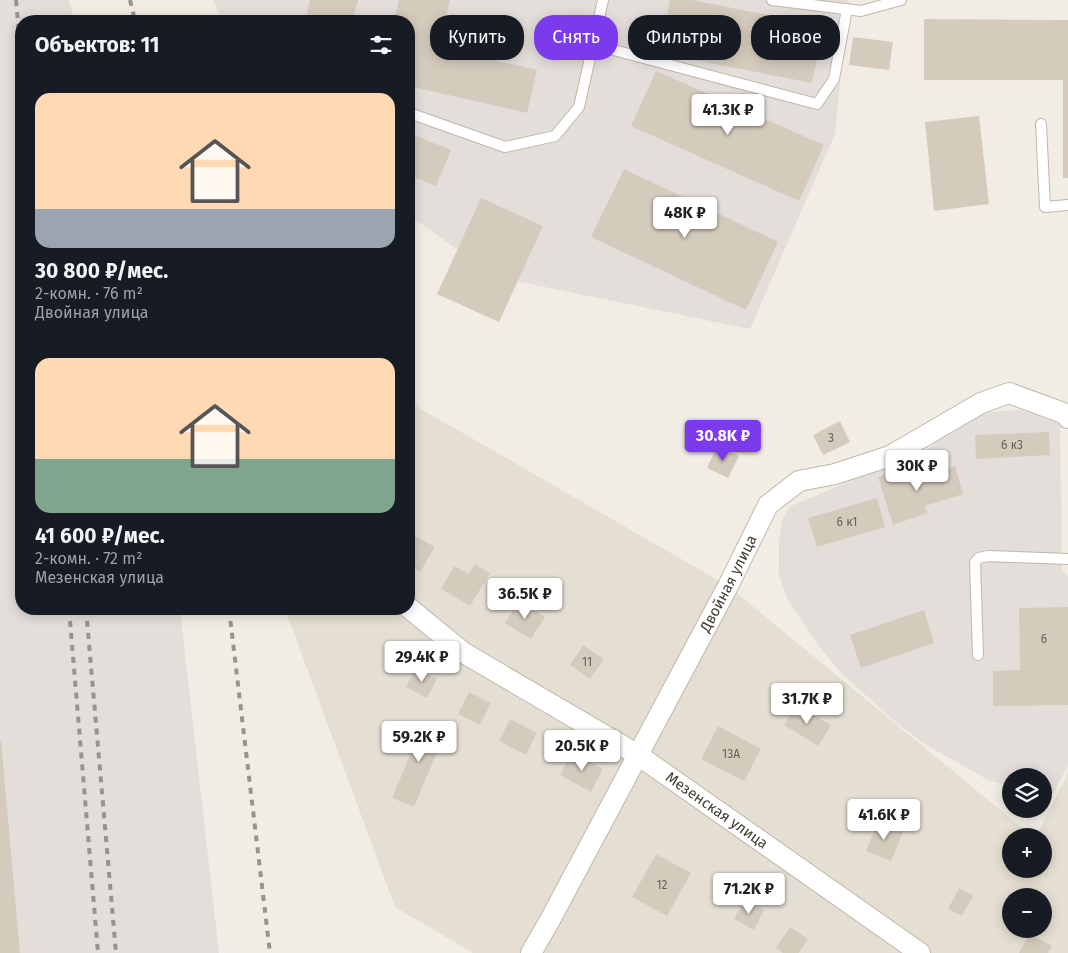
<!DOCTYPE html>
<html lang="ru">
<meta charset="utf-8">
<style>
:root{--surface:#171b24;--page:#20242c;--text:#f1f3f6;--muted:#9ea1a6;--accent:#7c3aed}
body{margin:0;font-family:"Fira Sans",sans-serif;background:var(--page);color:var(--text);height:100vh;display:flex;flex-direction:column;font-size:19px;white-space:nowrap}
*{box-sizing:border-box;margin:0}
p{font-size:16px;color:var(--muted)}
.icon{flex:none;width:28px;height:28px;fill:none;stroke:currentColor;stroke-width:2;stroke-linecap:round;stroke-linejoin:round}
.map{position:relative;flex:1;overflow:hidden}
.panel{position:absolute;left:15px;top:15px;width:400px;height:600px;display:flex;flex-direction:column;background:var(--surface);border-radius:20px;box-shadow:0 2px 12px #0003}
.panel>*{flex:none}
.hud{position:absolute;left:430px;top:15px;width:475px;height:45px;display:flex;gap:10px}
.buttons{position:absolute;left:1002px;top:768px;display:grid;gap:10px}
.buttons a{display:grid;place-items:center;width:50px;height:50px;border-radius:50%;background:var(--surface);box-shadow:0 2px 12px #0003;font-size:25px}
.price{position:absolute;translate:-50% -42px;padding:0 11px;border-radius:5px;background:#fff;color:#222;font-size:16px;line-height:32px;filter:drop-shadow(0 1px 2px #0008)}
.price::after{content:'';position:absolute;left:50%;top:30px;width:15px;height:11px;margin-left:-8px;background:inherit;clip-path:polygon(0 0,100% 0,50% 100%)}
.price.selected{background:var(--accent);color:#fff}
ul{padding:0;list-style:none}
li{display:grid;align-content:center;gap:10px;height:265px;padding:0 20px}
li span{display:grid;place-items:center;height:155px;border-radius:15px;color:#555}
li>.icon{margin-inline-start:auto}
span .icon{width:90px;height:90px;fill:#fffc;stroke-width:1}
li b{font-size:21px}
h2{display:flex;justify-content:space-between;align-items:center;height:60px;padding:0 20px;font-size:21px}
.chip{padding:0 18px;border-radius:20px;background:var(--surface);box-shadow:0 2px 12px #0003;font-size:18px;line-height:45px}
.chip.selected{background:var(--accent);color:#fff}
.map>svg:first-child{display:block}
.residential{fill:#e5dfd3;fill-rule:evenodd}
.industrial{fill:#e3ded9}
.building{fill:#d5cbbd}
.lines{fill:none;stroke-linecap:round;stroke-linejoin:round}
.lane-casing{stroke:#bfb7aa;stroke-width:12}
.street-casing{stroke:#bfb7aa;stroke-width:22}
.lane{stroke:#fff;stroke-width:10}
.street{stroke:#fff;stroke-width:20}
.rail{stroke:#949494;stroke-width:4;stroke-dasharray:6 6;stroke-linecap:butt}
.labels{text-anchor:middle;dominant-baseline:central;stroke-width:5;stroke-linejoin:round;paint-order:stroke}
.number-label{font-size:12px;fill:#686056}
.street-label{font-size:15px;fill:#433d34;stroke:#fff}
</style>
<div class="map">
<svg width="1068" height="953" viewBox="0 0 1068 953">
<rect width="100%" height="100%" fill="#f1ede4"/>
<path class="residential" d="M 409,402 L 728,586 L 1032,836 L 1011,836 L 1011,869 L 1044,869 L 1044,836 L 1036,836 L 1068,773 L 1068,953 L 473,953 L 395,907 L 285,609 L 409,609 ZM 1011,896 L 1044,896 L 1044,929 L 1011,929 Z"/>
<g class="industrial">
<path d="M 0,0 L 69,0 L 74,21 L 21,21 L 21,609 L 180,609 L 219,953 L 0,953 Z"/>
<path d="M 213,0 L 848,0 L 835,134 L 750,329 L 496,277 L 409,215 L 409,21 L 223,21 Z"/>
<path d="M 1028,409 L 1060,424 L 1062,570 L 1068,576 L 1068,765 L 1053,794 L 1044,793 L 1044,776 L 1011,776 L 1011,786 L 988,780 L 923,743 L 892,719 L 842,674 L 821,649 L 787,599 L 779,575 L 779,540 L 783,517 L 791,506 L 928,449 L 968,414 Z"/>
</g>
<g class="building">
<path d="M 310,0 L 358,0 L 352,21 L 321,21 L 306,18 Z"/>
<path d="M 399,0 L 450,0 L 439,47 L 537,70 L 527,113 L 409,86 L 409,21 L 394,21 Z"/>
<path d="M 670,0 L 692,0 L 824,26 L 812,83 L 660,53 Z"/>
<path d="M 924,19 L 1068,20 L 1068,178 L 1063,178 L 1063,80 L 924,80 Z"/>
<path d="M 853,37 L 893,42 L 889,70 L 849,65 Z"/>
<path d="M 656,71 L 824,145 L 799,201 L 631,126 Z"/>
<path d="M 979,116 L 989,204 L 934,211 L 925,122 Z"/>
<path d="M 409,133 L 451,150 L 436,186 L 409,175 Z"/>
<path d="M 624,169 L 778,242 L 746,310 L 591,237 Z"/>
<path d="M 481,198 L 543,226 L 499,322 L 437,294 Z"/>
<path d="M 840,421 L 850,442 L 823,455 L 813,435 Z"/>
<path d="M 1049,432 L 1050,455 L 976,459 L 975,435 Z"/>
<path d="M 717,446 L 739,456 L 728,478 L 707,468 Z"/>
<path d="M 913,466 L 916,478 L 955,466 L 963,494 L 925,506 L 927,513 L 893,525 L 878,477 Z"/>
<path d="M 877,498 L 885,527 L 817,547 L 808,518 Z"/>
<path d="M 409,533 L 435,547 L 420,572 L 409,565 Z"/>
<path d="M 475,564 L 490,573 L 470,606 L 441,589 L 454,566 L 469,574 Z"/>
<path d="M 519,601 L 545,617 L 531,639 L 505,623 Z"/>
<path d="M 1068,607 L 1068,705 L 993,706 L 993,671 L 1020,670 L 1019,608 Z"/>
<path d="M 924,610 L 934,643 L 861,668 L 850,635 Z"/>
<path d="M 583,645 L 604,659 L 590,679 L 570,665 Z"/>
<path d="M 416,668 L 437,679 L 427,698 L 406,687 Z"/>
<path d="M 469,692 L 491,703 L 480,725 L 458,714 Z"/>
<path d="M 796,705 L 831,725 L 818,746 L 784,725 Z"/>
<path d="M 510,719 L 537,733 L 526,755 L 499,741 Z"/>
<path d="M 425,720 L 447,728 L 414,807 L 392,798 Z"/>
<path d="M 718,726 L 761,749 L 744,781 L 701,759 Z"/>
<path d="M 0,741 L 1,741 L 20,953 L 0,953 Z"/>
<path d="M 572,752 L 603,769 L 591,792 L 560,775 Z"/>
<path d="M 878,822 L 903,832 L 891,861 L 866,851 Z"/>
<path d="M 656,854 L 691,873 L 667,916 L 632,897 Z"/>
<path d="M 959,888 L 973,896 L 962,916 L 948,909 Z"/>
<path d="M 745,900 L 764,910 L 754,930 L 734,919 Z"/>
<path d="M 790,927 L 808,939 L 799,953 L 783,953 L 776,948 Z"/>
<path d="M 1030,934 L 1052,946 L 1048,953 L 1019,953 Z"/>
</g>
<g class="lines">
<defs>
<g id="lane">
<path d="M 772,0 L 861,11 L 901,0"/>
<path d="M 591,44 L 817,104 L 834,79 L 847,9"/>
<path d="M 409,113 L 505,147 L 555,136 L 579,107 L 603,0"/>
<path d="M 1041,124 L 1045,207 L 1068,205"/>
<path d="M 978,655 L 975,562 L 979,558 L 988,556 L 1068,559"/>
</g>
<g id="street">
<path id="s1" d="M 409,608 L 464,653 L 638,755 L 920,953"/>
<path id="s2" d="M 531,953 L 550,920 L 728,586 L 768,505 L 799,481 L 835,474 L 890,456 L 981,403 L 1009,393 L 1066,414 L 1068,418"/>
</g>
</defs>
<use href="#lane" class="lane-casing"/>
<use href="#street" class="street-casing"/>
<use href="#lane" class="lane"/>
<use href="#street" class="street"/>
<g class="rail">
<path d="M 16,0 L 21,53"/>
<path d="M 130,0 L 135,21"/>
<path d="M 69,609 L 98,953"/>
<path d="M 86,609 L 116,953"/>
<path d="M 229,609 L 270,953"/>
</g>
</g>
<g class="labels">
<g class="number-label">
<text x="831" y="438">3</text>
<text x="1012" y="445">6 к3</text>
<text x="847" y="522">6 к1</text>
<text x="1044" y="639">6</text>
<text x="587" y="662">11</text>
<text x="731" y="754">13А</text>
<text x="662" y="885">12</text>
</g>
<g class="street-label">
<text stroke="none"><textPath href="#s2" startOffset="419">Двойная улица</textPath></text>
<text stroke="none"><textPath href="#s1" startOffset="369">Мезенская улица</textPath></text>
</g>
</g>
</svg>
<div class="buttons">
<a><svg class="icon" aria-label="layers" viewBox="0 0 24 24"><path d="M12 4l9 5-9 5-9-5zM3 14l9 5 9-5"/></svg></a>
<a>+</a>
<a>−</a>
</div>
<b class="price" style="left:728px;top:136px">41.3K ₽</b>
<b class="price" style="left:685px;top:239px">48K ₽</b>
<b class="price selected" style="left:723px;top:462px">30.8K ₽</b>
<b class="price" style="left:917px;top:492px">30K ₽</b>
<b class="price" style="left:525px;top:620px">36.5K ₽</b>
<b class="price" style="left:422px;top:683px">29.4K ₽</b>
<b class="price" style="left:807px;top:725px">31.7K ₽</b>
<b class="price" style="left:419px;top:763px">59.2K ₽</b>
<b class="price" style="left:582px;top:772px">20.5K ₽</b>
<b class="price" style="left:884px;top:841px">41.6K ₽</b>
<b class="price" style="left:749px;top:915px">71.2K ₽</b>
<div class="hud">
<a class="chip">Купить</a>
<a class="chip selected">Снять</a>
<a class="chip">Фильтры</a>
<a class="chip">Новое</a>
</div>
<section class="panel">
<h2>Объектов: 11<svg class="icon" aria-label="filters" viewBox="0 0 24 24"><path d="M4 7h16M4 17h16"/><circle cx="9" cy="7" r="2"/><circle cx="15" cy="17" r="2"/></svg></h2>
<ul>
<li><span style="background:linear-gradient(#ffd9b3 75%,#9aa5b1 0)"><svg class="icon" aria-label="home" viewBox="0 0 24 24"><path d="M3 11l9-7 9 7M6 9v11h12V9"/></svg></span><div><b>30 800 ₽/мес.</b><p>2-комн. · 76 m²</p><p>Двойная улица</p></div></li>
<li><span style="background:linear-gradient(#ffd9b3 65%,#7fa58c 0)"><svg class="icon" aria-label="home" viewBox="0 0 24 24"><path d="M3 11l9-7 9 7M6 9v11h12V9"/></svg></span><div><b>41 600 ₽/мес.</b><p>2-комн. · 72 m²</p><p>Мезенская улица</p></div></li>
</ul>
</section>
</div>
